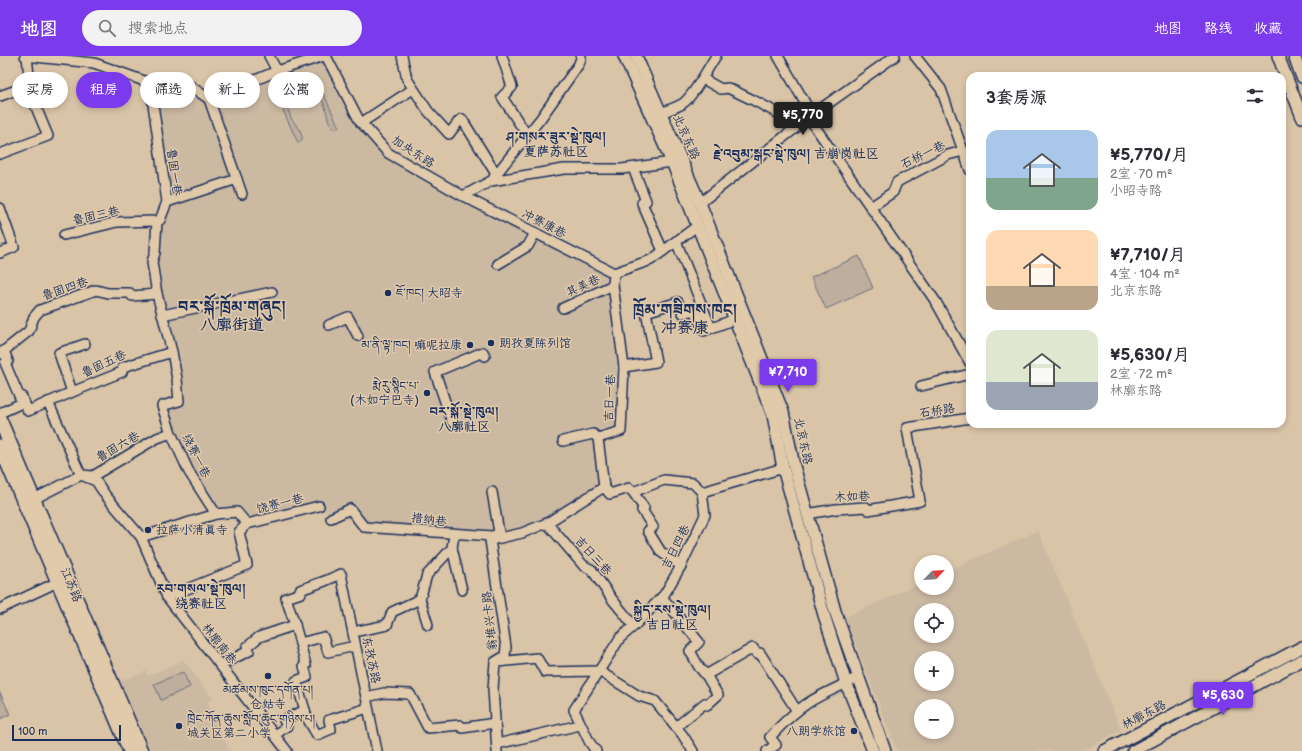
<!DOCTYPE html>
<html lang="zh">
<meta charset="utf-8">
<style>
:root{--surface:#fff;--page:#f2f2f3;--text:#2b2b33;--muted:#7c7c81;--accent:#7c3aed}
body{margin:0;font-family:"Balsamiq Sans","LXGW WenKai TC","Noto Serif Tibetan",sans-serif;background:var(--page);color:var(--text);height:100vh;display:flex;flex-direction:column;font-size:15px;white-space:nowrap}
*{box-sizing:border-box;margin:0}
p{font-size:13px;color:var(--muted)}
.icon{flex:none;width:22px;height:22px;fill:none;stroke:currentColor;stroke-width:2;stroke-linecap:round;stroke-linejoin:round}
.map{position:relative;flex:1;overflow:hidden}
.details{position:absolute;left:966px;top:16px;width:320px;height:356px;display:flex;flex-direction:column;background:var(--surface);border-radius:12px;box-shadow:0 2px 6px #0003}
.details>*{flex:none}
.hud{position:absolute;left:12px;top:16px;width:380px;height:36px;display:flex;gap:8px}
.needle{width:26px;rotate:65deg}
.tools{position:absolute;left:914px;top:499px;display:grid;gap:8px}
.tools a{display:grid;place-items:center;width:40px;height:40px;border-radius:50%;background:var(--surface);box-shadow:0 2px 6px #0003;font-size:20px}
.scale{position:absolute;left:12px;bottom:10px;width:109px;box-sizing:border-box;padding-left:4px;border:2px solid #1b2f5e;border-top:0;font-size:11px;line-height:14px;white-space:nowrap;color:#1b2f5e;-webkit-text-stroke:3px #e1caaa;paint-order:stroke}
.price{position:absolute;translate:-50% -34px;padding:0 9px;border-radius:4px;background:var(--accent);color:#fff;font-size:13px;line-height:26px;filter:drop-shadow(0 1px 2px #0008)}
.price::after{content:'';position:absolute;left:50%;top:24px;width:12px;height:9px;margin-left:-6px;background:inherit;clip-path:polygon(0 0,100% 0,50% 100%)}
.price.on{background:#222;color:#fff}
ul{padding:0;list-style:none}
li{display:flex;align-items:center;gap:12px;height:100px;padding:0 20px}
li span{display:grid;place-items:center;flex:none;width:112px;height:80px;border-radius:12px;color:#555}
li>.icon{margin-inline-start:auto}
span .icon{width:48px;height:48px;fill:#fffc;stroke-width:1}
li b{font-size:17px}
h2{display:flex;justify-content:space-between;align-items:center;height:48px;padding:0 20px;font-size:17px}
.tag{padding:0 14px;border-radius:18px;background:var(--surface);box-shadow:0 2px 6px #0003;font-size:14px;line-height:36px}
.tag.on{background:var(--accent);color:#fff}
header{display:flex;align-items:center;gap:24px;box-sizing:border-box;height:56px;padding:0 20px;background:var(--accent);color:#fff}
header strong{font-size:19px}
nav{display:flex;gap:22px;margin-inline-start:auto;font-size:14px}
.search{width:280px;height:36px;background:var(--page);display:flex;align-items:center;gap:10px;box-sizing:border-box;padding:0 14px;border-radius:22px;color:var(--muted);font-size:15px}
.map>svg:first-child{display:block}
.built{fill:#cbb9a2;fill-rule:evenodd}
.green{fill:#bdae9d;stroke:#6c6e7e}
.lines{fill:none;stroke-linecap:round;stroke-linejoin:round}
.minor-casing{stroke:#1b2f5e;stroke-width:12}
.major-casing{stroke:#1b2f5e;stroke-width:14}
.highway-casing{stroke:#1b2f5e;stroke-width:16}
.minor{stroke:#e1caaa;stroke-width:9}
.major{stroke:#e1caaa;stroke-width:11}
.highway{stroke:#e1caaa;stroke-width:13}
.poi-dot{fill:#1b2f5e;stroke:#e1caaa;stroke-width:1.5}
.labels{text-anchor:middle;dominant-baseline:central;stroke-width:3;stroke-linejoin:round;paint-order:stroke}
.street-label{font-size:12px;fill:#1b2f5e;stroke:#e1caaa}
.poi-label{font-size:12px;fill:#1b2f5e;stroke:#e1caaa;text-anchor:start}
.neighbourhood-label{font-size:13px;font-weight:bold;fill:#1b2f5e;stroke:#e1caaa}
.district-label{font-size:16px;font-weight:bold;fill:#1b2f5e;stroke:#e1caaa}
</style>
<header>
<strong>地图</strong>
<div class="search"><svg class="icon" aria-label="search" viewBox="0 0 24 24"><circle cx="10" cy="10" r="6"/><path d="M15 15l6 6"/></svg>搜索地点</div>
<nav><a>地图</a><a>路线</a><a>收藏</a></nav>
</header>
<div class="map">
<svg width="1302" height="695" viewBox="0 0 1302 695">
<rect width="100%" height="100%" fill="#d9c4a7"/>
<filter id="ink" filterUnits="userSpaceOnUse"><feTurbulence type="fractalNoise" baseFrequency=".025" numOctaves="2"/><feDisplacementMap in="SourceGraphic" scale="8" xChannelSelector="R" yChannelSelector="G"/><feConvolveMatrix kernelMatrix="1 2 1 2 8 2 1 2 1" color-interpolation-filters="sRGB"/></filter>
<g filter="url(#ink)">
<g class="built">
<path d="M 324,0 L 359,64 L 383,91 L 610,220 L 621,375 L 598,382 L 604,431 L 547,467 L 490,484 L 367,469 L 313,452 L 247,468 L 237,456 L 216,458 L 175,387 L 162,350 L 179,345 L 155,229 L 157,165 L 167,146 L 150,27 L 187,28 L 209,43 Z"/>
<path d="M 1038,475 L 1121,674 L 1082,695 L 897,695 L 845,561 L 921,527 L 921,532 L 947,532 L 947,515 ZM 921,554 L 947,554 L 947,580 L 921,580 ZM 921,602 L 947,602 L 947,628 L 921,628 ZM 921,650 L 947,650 L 947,676 L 921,676 Z"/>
<path d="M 183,604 L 213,643 L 207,646 L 230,695 L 150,695 L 121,625 L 146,615 L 148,620 Z"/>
</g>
<g class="green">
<path d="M 316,22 L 339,71 L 336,73 C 326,68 328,57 324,48 C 320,38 309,36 312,24 Z"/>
<path d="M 279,35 C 289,44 286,51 291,62 C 296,70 303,74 302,85 L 298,87 L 275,37 Z"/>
<path d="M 859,200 L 873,232 L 826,253 L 811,221 Z"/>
<path d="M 183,616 L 190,631 L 161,644 L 154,628 Z"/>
<path d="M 0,637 L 10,658 L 0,663 Z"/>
</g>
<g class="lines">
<defs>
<g id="minor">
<path d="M 25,0 L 94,7 L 150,27 L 183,25 L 209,43"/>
<path d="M 269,0 L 283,26"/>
<path d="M 326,0 L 359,64 L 388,97 L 463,140 L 614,217"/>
<path d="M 402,0 L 407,23 L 428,55 L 449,78 L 459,65 L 462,63 L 496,118"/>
<path d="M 502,0 L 512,31 L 502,41 L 527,79"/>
<path d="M 778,0 L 812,59"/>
<path d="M 915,0 L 941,33 L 970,114"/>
<path d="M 703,23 L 721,33 L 728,32 L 753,44 L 800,69"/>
<path d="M 150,27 L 167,146 L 160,164 L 157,165 L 155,197 L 152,206 L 157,238 L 172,296 L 177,323 L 179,345 L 162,350 L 171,377 L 189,416 L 216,458"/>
<path d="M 0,40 L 30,29"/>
<path d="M 209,43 L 277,15 L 324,0"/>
<path d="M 209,43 L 242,138"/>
<path d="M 661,57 C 668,54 675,52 682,48 C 693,41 708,12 716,0"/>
<path d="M 809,62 L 936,246 L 970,307"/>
<path d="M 361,67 L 413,33"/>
<path d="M 0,98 L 48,80 L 33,44 L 30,30 L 27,0"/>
<path d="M 633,112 L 646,145 L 642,147 L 663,195"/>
<path d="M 494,121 L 541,62 L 579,8 L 581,2 L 581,0"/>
<path d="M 463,140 L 491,125 L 564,113 L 622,113 L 672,106"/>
<path d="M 167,146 L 237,123"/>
<path d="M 700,147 L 812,59 L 895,0"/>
<path d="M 871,151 L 893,136 L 897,126 L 948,99 L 963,95"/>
<path d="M 0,152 L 14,191 L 0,197"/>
<path d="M 64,179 L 117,166 L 157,165"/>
<path d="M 676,185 L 711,272"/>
<path d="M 498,208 L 528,190 L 535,177"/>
<path d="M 614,217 L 651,204 L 697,170"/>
<path d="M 563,252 L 613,229"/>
<path d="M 162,259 L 272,236"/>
<path d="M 329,269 L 348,261 L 358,280"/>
<path d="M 4,295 L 8,305 L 5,307 L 20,342 L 22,341 L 24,346"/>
<path d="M 0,298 L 29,275 L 34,261 L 40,254 L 96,234 L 108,237 L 130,237 L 132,240 L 157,238"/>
<path d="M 624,311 L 656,306 L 646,256 L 678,246 L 683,257 L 694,254 L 704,275 L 735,263"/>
<path d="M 921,330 L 970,318"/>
<path d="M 72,336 L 59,297 L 85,288"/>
<path d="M 48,346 L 81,419 L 96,425 L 106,440 L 141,481 L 167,541 L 287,695"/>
<path d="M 0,357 L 24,346 L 28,355 L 77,334 L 122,316 L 123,311 L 172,296"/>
<path d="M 452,366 L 435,316 L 483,296 L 485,300"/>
<path d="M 563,385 L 593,378 L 598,382"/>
<path d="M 604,431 L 610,438 L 629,432 L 633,436 L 664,424 L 693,427 L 702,436"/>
<path d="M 492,436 L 500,482 L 490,484 L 506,591 L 505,600 L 495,606 L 493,633 L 497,695"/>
<path d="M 633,436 L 644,452 L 642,454 L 653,471 L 648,475 L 661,496 L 681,510"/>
<path d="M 34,443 L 81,419 L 93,420 L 157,382 L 171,377"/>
<path d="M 807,458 L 836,453 L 866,451 L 868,454 L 920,445 L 907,372 L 970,362"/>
<path d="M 331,462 L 350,453 L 364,471 L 492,480 L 498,478"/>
<path d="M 547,467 L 583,509 L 592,514 L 612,543 L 634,570"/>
<path d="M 247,468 L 319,450"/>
<path d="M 141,481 L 216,458 L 237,456 L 247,468"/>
<path d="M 500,482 L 522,477 L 547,467 L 604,431 L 598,382 L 621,375 L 624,311 L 613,229 L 614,217"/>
<path d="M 452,492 L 462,534"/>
<path d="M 167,541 L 247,509 L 239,476 L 247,468"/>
<path d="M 662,541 L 699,586 L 690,595 L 699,611 L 706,619 L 753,592 L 757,598 L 760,597 L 797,655"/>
<path d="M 420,543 L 428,569"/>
<path d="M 0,553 L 62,524"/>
<path d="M 353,576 L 387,569 L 392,556 L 420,543 L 427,519 L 452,492 L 454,479"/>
<path d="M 300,587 L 323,581 L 328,596 L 355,590"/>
<path d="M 497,606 L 537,602 L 545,616 L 599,615 L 639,640 L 655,645 L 682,678 L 693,695"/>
<path d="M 220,609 L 249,595 L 247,591 L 259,581 L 295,569 L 286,542 L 301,537 L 300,534 L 325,525 L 341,518 L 377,695"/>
<path d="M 366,641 L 384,637 L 410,638 L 428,672 L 460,669 L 462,672 L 495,667"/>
<path d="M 305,654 L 307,662 L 317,679 L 331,673 L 329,664 L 368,652"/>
<path d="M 676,671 L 705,647 L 707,649 L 718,639 L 706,619"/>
<path d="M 275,679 L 287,670 L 284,664 L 305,654 L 296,625 L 307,621 L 304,610 L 306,609 L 295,569"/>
<path d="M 497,688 L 580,669"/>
<path d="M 596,695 L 590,687 L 574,654 L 620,582 L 634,570 L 664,539 L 681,510 L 705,459 L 702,436 L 783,412"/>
<path d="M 767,695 L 776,689 L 770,681 C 782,668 794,656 808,647 C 823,637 842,630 858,621"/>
</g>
<g id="major">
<path d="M 624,0 L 672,106 L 773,359 L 783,412 L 824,559 L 846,627 L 873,695"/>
<path d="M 636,0 L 700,147 L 783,356 L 794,410 L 835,555 L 885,695"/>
<path d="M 1278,0 L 1302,61"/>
<path d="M 1294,0 L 1302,21"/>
<path d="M 1104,695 L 1302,591"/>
<path d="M 1133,695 L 1302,604"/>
</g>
<g id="highway">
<path d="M 0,364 L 141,695"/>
<path d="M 0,390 L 130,695"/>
</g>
</defs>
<use href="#minor" class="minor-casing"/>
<use href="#major" class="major-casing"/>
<use href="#highway" class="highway-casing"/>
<use href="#minor" class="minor"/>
<use href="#major" class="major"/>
<use href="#highway" class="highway"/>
</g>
</g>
<g class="poi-dot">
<circle cx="388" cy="237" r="4"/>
<circle cx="491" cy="287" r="4"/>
<circle cx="470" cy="289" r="4"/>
<circle cx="427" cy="337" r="4"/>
<circle cx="148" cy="474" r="4"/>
<circle cx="268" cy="620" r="4"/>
<circle cx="179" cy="670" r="4"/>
<circle cx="854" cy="675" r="4"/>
</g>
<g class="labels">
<g class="street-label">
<text transform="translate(686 81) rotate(66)">北京东路</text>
<text transform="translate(413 96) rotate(33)">加央东路</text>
<text transform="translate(923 99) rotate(-26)">石桥一巷</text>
<text transform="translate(174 116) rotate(82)">鲁固一巷</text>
<text transform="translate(96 160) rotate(-12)">鲁固三巷</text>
<text transform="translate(544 168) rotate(27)">冲赛康巷</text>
<text transform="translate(583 230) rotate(-25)">其美巷</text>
<text transform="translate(65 233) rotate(-19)">鲁固四巷</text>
<text transform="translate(104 308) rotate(-25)">鲁固五巷</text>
<text transform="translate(610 342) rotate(-87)">吉日一巷</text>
<text transform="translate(937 355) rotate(-9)">石桥路</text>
<text transform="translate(803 385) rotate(78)">北京东路</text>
<text transform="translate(118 391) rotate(-30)">鲁固六巷</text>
<text transform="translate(196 400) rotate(63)">绕赛一巷</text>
<text transform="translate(852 441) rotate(-2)">木如巷</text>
<text transform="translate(280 448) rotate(-14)">饶赛一巷</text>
<text transform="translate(429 464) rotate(7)">措纳巷</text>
<text transform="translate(676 491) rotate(-63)">吉日四巷</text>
<text transform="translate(593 500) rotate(48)">吉日三巷</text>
<text transform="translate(71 529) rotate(67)">江苏路</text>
<text transform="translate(490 565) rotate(-96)">翁堆兴卡路</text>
<text transform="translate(219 588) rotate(52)">林廓南巷</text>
<text transform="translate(371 604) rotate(78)">东孜苏路</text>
<text transform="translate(1144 659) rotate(-28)">林廓东路</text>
</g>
<g class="poi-label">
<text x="396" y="237">ཇོ་ཁང། 大昭寺</text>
<text x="499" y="287">朗孜夏陈列馆</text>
<text x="462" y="289" text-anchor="end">མ་ནི་ལྟ་ཁང། 嘛呢拉康</text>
<text x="419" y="330" text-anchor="end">རྨེ་རུ་སྙིང་པ་<tspan x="419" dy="14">(木如宁巴寺)</tspan></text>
<text x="156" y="474">拉萨小清真寺</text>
<text x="268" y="634" text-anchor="middle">མཚམས་ཁུང་དགོན་པ།<tspan x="268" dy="14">仓姑寺</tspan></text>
<text x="187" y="663">ཁྲེང་ཀོན་ཆུས་སློབ་ཆུང་གཉིས་པ།<tspan x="187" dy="14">城关区第二小学</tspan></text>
<text x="846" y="675" text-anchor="end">八朗学旅馆</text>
</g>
<g class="neighbourhood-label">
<text x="556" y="81">ཤ་གསར་ཟུར་སྡེ་ཁུལ།<tspan x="556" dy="15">夏萨苏社区</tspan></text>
<text x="796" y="98">རྗེ་འབུམ་སྒང་སྡེ་ཁུལ། 吉崩岗社区</text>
<text x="464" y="356">བར་སྐོ་སྡེ་ཁུལ།<tspan x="464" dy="15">八廓社区</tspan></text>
<text x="201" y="533">རབ་གསལ་སྡེ་ཁུལ།<tspan x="201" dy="15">绕赛社区</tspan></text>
<text x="672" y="554">སྐྱིད་རས་སྡེ་ཁུལ།<tspan x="672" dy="15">吉日社区</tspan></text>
</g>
<g class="district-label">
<text x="232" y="251">བར་སྐོ་ཁྲོམ་གཞུང།<tspan x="232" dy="18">八廓街道</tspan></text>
<text x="685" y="254">ཁྲོམ་གཟིགས་ཁང།<tspan x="685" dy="18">冲赛康</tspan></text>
</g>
</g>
</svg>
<div class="tools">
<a><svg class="needle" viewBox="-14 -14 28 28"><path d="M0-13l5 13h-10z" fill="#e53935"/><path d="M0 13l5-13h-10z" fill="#7c7c81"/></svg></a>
<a><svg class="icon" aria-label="locate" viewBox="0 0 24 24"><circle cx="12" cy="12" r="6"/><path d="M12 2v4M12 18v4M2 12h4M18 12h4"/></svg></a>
<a>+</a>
<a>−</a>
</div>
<div class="scale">100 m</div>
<b class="price on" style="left:803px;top:80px">¥5,770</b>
<b class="price" style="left:788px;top:337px">¥7,710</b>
<b class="price" style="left:1223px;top:660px">¥5,630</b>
<div class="hud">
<a class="tag">买房</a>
<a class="tag on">租房</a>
<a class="tag">筛选</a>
<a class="tag">新上</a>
<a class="tag">公寓</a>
</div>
<section class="details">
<h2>3套房源<svg class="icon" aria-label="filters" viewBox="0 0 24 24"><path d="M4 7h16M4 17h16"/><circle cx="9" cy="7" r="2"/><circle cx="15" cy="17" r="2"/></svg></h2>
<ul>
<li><span style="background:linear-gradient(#a9c7e8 60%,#7fa58c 0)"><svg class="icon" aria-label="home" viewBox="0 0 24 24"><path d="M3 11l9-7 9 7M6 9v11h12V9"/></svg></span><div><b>¥5,770/月</b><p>2室 · 70 m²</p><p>小昭寺路</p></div></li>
<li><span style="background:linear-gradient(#ffd9b3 70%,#b9a48a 0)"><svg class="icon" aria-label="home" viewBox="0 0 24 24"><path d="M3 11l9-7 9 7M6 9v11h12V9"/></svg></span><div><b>¥7,710/月</b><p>4室 · 104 m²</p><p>北京东路</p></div></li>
<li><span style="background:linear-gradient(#dfe7d0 65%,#9aa5b1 0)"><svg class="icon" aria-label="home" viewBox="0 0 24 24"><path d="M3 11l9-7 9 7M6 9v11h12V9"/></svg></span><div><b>¥5,630/月</b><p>2室 · 72 m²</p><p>林廓东路</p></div></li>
</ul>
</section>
</div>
